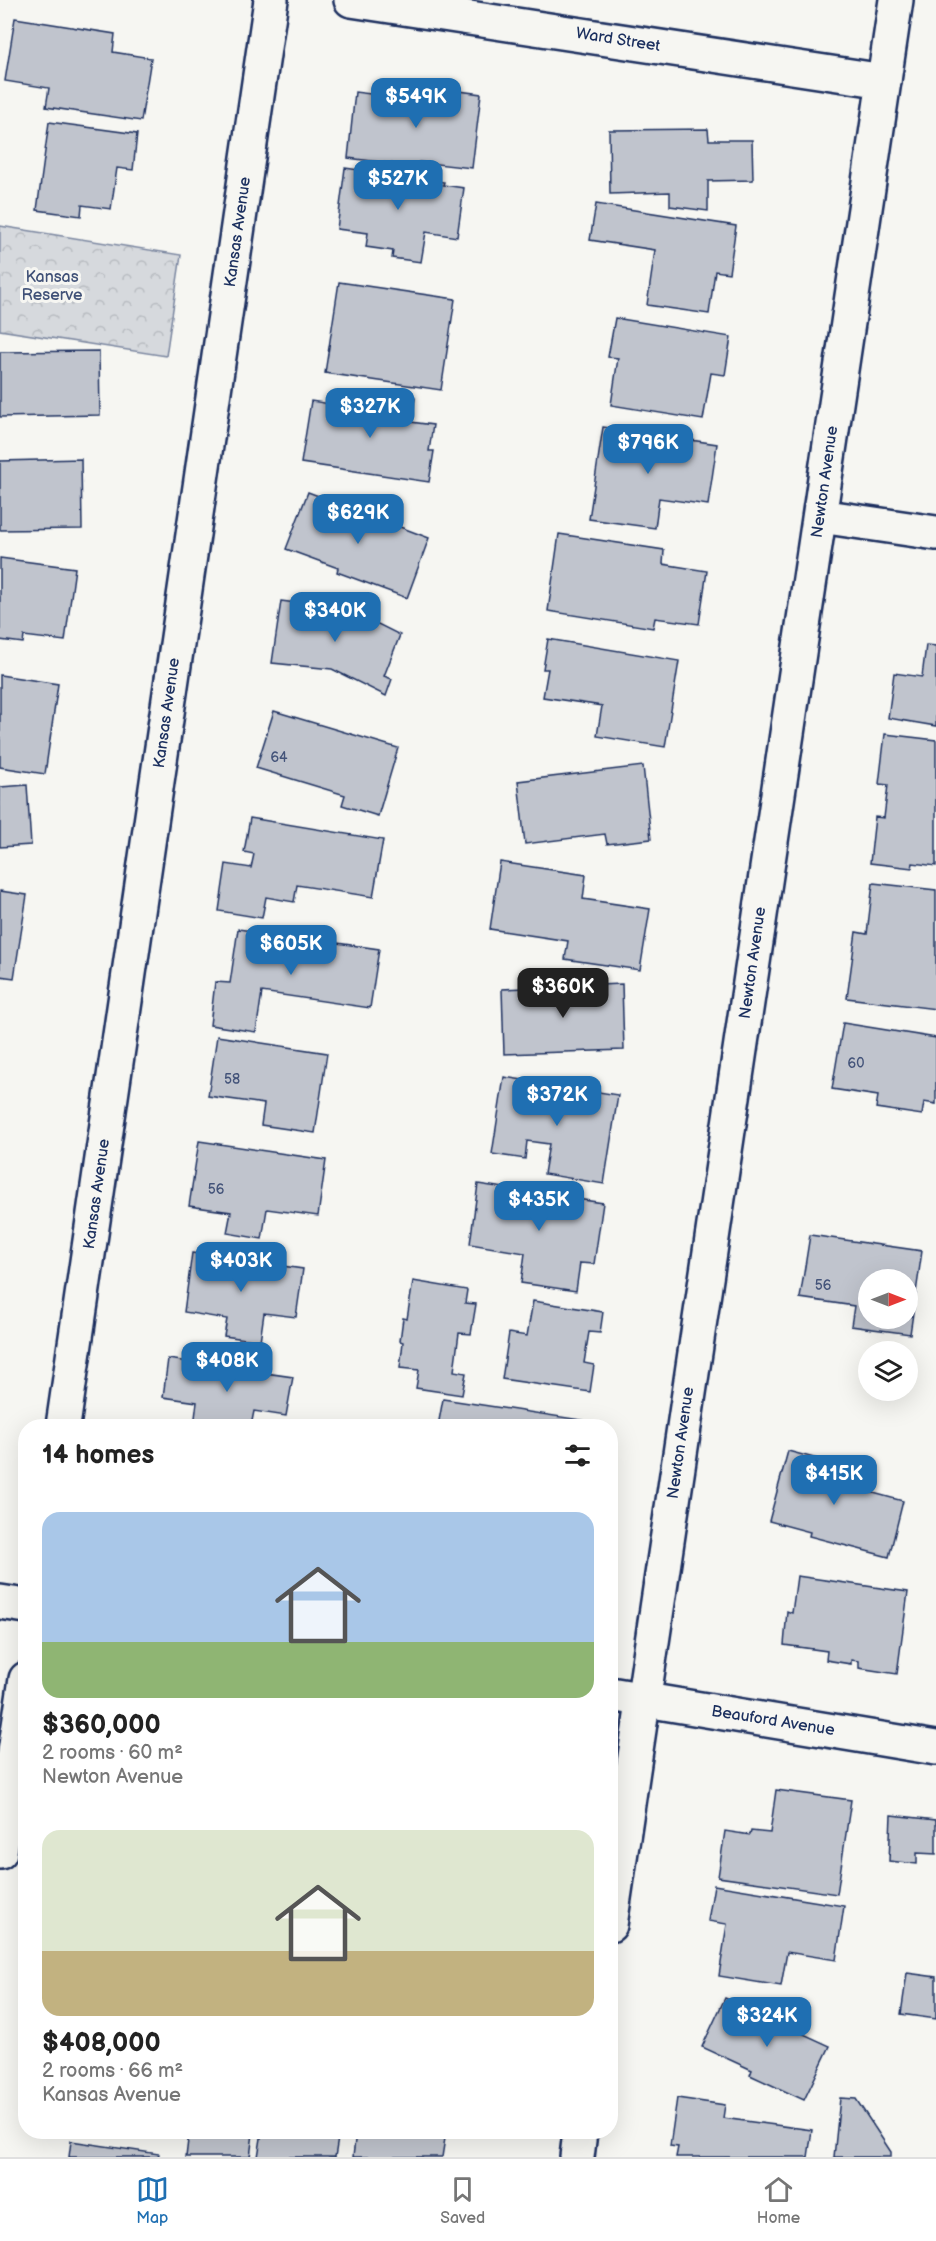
<!DOCTYPE html>
<meta charset="utf-8">
<style>
:root{--surface:#fff;--page:#f6f6f6;--text:#222;--muted:#767676;--line:#e0e0e0;--accent:#1f6fb2}
body{margin:0;font-family:"Balsamiq Sans",sans-serif;background:var(--page);color:var(--text);height:100vh;display:flex;flex-direction:column;font-size:22px;white-space:nowrap}
*{box-sizing:border-box;margin:0}
p{font-size:20px;color:var(--muted)}
.icon{flex:none;width:33px;height:33px;fill:none;stroke:currentColor;stroke-width:2;stroke-linecap:round;stroke-linejoin:round}
.map{position:relative;flex:1;overflow:hidden}
.panel{position:absolute;left:18px;top:1419px;width:600px;height:720px;display:flex;flex-direction:column;background:var(--surface);border-radius:24px;box-shadow:0 6px 24px #0002}
.panel>*{flex:none}
.needle{width:39px;rotate:90deg}
.fabs{position:absolute;left:858px;top:1269px;display:grid;gap:12px}
.fabs a{display:grid;place-items:center;width:60px;height:60px;border-radius:50%;background:var(--surface);box-shadow:0 6px 24px #0002;font-size:30px}
.price{position:absolute;translate:-50% -51px;padding:0 14px;border-radius:12px;background:var(--accent);color:#fff;font-size:20px;line-height:39px;filter:drop-shadow(0 2px 3px #0008)}
.price::after{content:'';position:absolute;left:50%;top:36px;width:18px;height:14px;margin-left:-9px;background:inherit;clip-path:polygon(0 0,100% 0,50% 100%)}
.price.on{background:#222;color:#fff}
ul{padding:0;list-style:none}
li{display:grid;align-content:center;gap:12px;height:318px;padding:0 24px}
li span{display:grid;place-items:center;height:186px;border-radius:18px;color:#555}
li>.icon{margin-inline-start:auto}
span .icon{width:108px;height:108px;fill:#fffc;stroke-width:1}
li b{font-size:26px}
h2{display:flex;justify-content:space-between;align-items:center;height:72px;padding:0 24px;font-size:26px}
.menu{display:flex;justify-content:space-around;align-items:center;height:84px;border-top:2px solid var(--line);background:var(--surface);font-size:16px;color:var(--muted)}
.menu a{display:grid;justify-items:center;gap:3px}
.menu .on{color:var(--accent)}
.map>svg:first-child{display:block}
.park{fill:url(#park-crowns);stroke:#78849e;stroke-width:1.5}
.building{fill:#c0c4cd;stroke:#1b2f5e;stroke-width:1.5;fill-rule:evenodd}
.lines{fill:none;stroke-linecap:round;stroke-linejoin:round}
.minor-casing{stroke:#1b2f5e;stroke-width:38}
.minor{stroke:#f6f6f2;stroke-width:33}
.labels{text-anchor:middle;dominant-baseline:central;stroke-width:6;stroke-linejoin:round;paint-order:stroke}
.number-label{font-size:14px;fill:#44547a}
.street-label{font-size:16px;fill:#1b2f5e;stroke:#f6f6f2}
.park-label{font-size:16px;fill:#405177;stroke:#f6f6f2}
</style>
<div class="map">
<svg width="936" height="2157" viewBox="0 0 936 2157">
<defs>
<pattern id="park-crowns" width="20" height="18" patternUnits="userSpaceOnUse" patternTransform="scale(1.5)"><rect width="20" height="18" fill="#d6d9dd"/><path d="M2 6a3 3 0 1 1 6 0M12 15a3 3 0 1 1 6 0" fill="none" stroke="#b7bbc0"/></pattern>
</defs>
<rect width="100%" height="100%" fill="#f6f6f2"/>
<filter id="ink" filterUnits="userSpaceOnUse"><feTurbulence type="fractalNoise" baseFrequency=".0167" numOctaves="2"/><feDisplacementMap in="SourceGraphic" scale="12" xChannelSelector="R" yChannelSelector="G"/><feConvolveMatrix kernelMatrix="1 2 1 2 8 2 1 2 1" color-interpolation-filters="sRGB"/></filter>
<g filter="url(#ink)">
<path class="park" d="M 0,226 L 181,255 L 166,356 L 0,330 Z"/>
<g class="building">
<path d="M 15,18 L 115,34 L 113,52 L 151,58 L 141,121 L 46,107 L 49,88 L 5,81 Z"/>
<path d="M 437,88 L 481,94 L 472,168 L 419,162 L 419,167 L 348,158 L 355,92 L 435,102 Z"/>
<path d="M 49,122 L 137,134 L 133,170 L 117,168 L 111,209 L 82,205 L 81,216 L 37,210 Z"/>
<path d="M 708,129 L 709,140 L 752,140 L 753,180 L 708,181 L 708,211 L 670,206 L 670,192 L 610,194 L 609,130 Z"/>
<path d="M 345,168 L 444,182 L 443,185 L 464,188 L 457,237 L 426,232 L 421,262 L 392,258 L 393,251 L 366,247 L 368,233 L 337,229 Z"/>
<path d="M 596,204 L 736,226 L 729,273 L 715,271 L 709,314 L 647,305 L 655,250 L 590,240 Z"/>
<path d="M 339,282 L 455,299 L 441,390 L 325,373 Z"/>
<path d="M 615,318 L 731,337 L 725,375 L 711,373 L 703,420 L 611,405 L 618,358 L 608,357 Z"/>
<path d="M 99,351 L 100,415 L 0,417 L 0,352 Z"/>
<path d="M 381,392 L 415,398 L 411,422 L 433,425 L 429,451 L 434,451 L 429,482 L 301,463 L 311,401 L 378,411 Z"/>
<path d="M 603,427 L 717,444 L 708,505 L 659,498 L 655,528 L 589,519 Z"/>
<path d="M 81,459 L 82,529 L 0,530 L 0,461 Z"/>
<path d="M 308,492 L 429,538 L 407,598 L 337,572 L 338,568 L 286,549 Z"/>
<path d="M 559,534 L 664,550 L 663,564 L 707,571 L 699,624 L 655,618 L 653,628 L 548,611 Z"/>
<path d="M 0,558 L 75,568 L 65,641 L 24,636 L 23,643 L 0,640 Z"/>
<path d="M 281,601 L 350,610 L 400,635 L 384,676 L 392,679 L 386,696 L 332,669 L 272,663 Z"/>
<path d="M 548,639 L 679,661 L 665,747 L 597,736 L 602,706 L 543,697 L 548,669 L 543,669 Z"/>
<path d="M 926,645 L 936,646 L 936,726 L 888,718 L 894,673 L 922,677 Z"/>
<path d="M 0,675 L 58,684 L 45,774 L 0,767 Z"/>
<path d="M 274,711 L 398,748 L 378,816 L 342,805 L 345,795 L 256,768 Z"/>
<path d="M 885,734 L 936,740 L 936,866 L 913,863 L 912,868 L 870,863 L 875,817 L 884,818 L 888,785 L 879,784 Z"/>
<path d="M 643,766 L 651,839 L 607,844 L 605,834 L 525,844 L 518,781 Z"/>
<path d="M 27,785 L 31,845 L 0,847 L 0,787 Z"/>
<path d="M 250,818 L 383,840 L 373,897 L 297,885 L 294,902 L 266,897 L 262,918 L 219,911 L 226,864 L 251,868 L 254,854 L 244,852 Z"/>
<path d="M 500,862 L 586,875 L 583,899 L 650,909 L 640,970 L 565,959 L 568,941 L 490,929 Z"/>
<path d="M 873,883 L 936,890 L 936,1009 L 847,998 L 856,932 L 867,934 Z"/>
<path d="M 0,891 L 27,895 L 14,978 L 0,976 Z"/>
<path d="M 238,929 L 379,949 L 370,1008 L 262,992 L 256,1032 L 210,1025 L 215,982 L 230,983 Z"/>
<path d="M 622,984 L 624,1050 L 504,1054 L 502,989 Z"/>
<path d="M 843,1023 L 936,1038 L 936,1104 L 924,1102 L 922,1115 L 876,1108 L 878,1096 L 832,1089 Z"/>
<path d="M 217,1036 L 327,1053 L 315,1133 L 261,1125 L 264,1104 L 208,1096 Z"/>
<path d="M 504,1077 L 618,1095 L 604,1184 L 544,1174 L 549,1144 L 527,1141 L 525,1159 L 492,1154 Z"/>
<path d="M 199,1141 L 326,1160 L 318,1216 L 267,1209 L 262,1239 L 227,1233 L 231,1212 L 189,1206 Z"/>
<path d="M 478,1184 L 603,1203 L 594,1264 L 580,1263 L 576,1291 L 521,1283 L 525,1253 L 470,1244 Z"/>
<path d="M 810,1235 L 922,1251 L 910,1334 L 851,1326 L 854,1306 L 800,1298 ZM 868,1280 L 908,1280 L 908,1318 L 868,1318 Z"/>
<path d="M 192,1253 L 303,1269 L 296,1317 L 264,1313 L 260,1341 L 224,1336 L 227,1319 L 184,1312 Z"/>
<path d="M 413,1281 L 467,1290 L 465,1303 L 476,1304 L 471,1334 L 459,1333 L 454,1371 L 466,1373 L 462,1395 L 416,1388 L 419,1370 L 400,1368 L 403,1342 L 400,1341 L 403,1318 L 407,1319 Z"/>
<path d="M 533,1301 L 603,1312 L 600,1333 L 589,1332 L 584,1363 L 594,1365 L 590,1392 L 502,1379 L 509,1333 L 527,1336 Z"/>
<path d="M 168,1359 L 293,1377 L 286,1416 L 254,1411 L 251,1426 L 194,1426 L 197,1402 L 163,1397 Z"/>
<path d="M 443,1399 L 594,1422 L 593,1426 L 438,1426 Z"/>
<path d="M 788,1451 L 855,1469 L 851,1487 L 903,1501 L 889,1557 L 809,1536 L 810,1532 L 769,1521 Z"/>
<path d="M 797,1576 L 908,1592 L 897,1674 L 859,1668 L 859,1661 L 851,1660 L 851,1664 L 826,1660 L 827,1651 L 784,1645 L 787,1611 L 792,1613 Z"/>
<path d="M 776,1790 L 851,1800 L 837,1894 L 718,1877 L 725,1831 L 750,1835 L 751,1831 L 770,1833 Z"/>
<path d="M 891,1815 L 936,1820 L 936,1854 L 917,1853 L 917,1864 L 889,1861 Z"/>
<path d="M 714,1885 L 844,1906 L 836,1960 L 787,1952 L 781,1986 L 719,1976 L 727,1924 L 708,1921 Z"/>
<path d="M 907,1973 L 936,1977 L 936,2019 L 901,2014 Z"/>
<path d="M 725,1998 L 830,2046 L 804,2100 L 750,2075 L 752,2070 L 702,2047 Z"/>
<path d="M 677,2098 L 725,2105 L 723,2118 L 812,2130 L 808,2157 L 676,2157 L 678,2147 L 670,2146 Z"/>
<path d="M 840,2098 L 856,2099 L 891,2152 L 891,2157 L 834,2157 Z"/>
<path d="M 189,2132 L 253,2133 L 250,2157 L 186,2157 Z"/>
<path d="M 262,2132 L 339,2132 L 335,2157 L 258,2157 Z"/>
<path d="M 356,2132 L 446,2132 L 442,2157 L 353,2157 Z"/>
<path d="M 71,2141 L 159,2154 L 158,2157 L 69,2157 Z"/>
</g>
<g class="lines">
<defs>
<g id="minor">
<path d="M 351,0 L 884,81"/>
<path d="M 820,516 L 936,533"/>
<path d="M 63,1426 L 271,0"/>
<path d="M 0,1602 L 26,1606"/>
<path d="M 610,1694 L 936,1748"/>
<path d="M 0,1852 L 26,1679"/>
<path d="M 610,1925 L 896,0"/>
<path d="M 577,2157 L 580,2132"/>
</g>
</defs>
<use href="#minor" class="minor-casing"/>
<use href="#minor" class="minor"/>
</g>
</g>
<g class="labels">
<g class="number-label">
<text x="279" y="757">64</text>
<text x="856" y="1063">60</text>
<text x="232" y="1079">58</text>
<text x="216" y="1189">56</text>
<text x="823" y="1285">56</text>
</g>
<g class="street-label">
<text transform="translate(618 40) rotate(9)">Ward Street</text>
<text transform="translate(238 232) rotate(-82)">Kansas Avenue</text>
<text transform="translate(825 482) rotate(-82)">Newton Avenue</text>
<text transform="translate(167 713) rotate(-82)">Kansas Avenue</text>
<text transform="translate(753 963) rotate(-82)">Newton Avenue</text>
<text transform="translate(97 1194) rotate(-82)">Kansas Avenue</text>
<text transform="translate(681 1443) rotate(-82)">Newton Avenue</text>
<text transform="translate(773 1721) rotate(9)">Beauford Avenue</text>
</g>
<g class="park-label">
<text x="52" y="277">Kansas<tspan x="52" dy="18">Reserve</tspan></text>
</g>
</g>
</svg>
<div class="fabs">
<a><svg class="needle" viewBox="-14 -14 28 28"><path d="M0-13l5 13h-10z" fill="#e53935"/><path d="M0 13l5-13h-10z" fill="#767676"/></svg></a>
<a><svg class="icon" aria-label="layers" viewBox="0 0 24 24"><path d="M12 4l9 5-9 5-9-5zM3 14l9 5 9-5"/></svg></a>
</div>
<b class="price" style="left:416px;top:129px">$549K</b>
<b class="price" style="left:398px;top:211px">$527K</b>
<b class="price" style="left:370px;top:439px">$327K</b>
<b class="price" style="left:648px;top:475px">$796K</b>
<b class="price" style="left:358px;top:545px">$629K</b>
<b class="price" style="left:335px;top:643px">$340K</b>
<b class="price" style="left:291px;top:976px">$605K</b>
<b class="price on" style="left:563px;top:1019px">$360K</b>
<b class="price" style="left:557px;top:1127px">$372K</b>
<b class="price" style="left:539px;top:1232px">$435K</b>
<b class="price" style="left:241px;top:1293px">$403K</b>
<b class="price" style="left:227px;top:1393px">$408K</b>
<b class="price" style="left:834px;top:1506px">$415K</b>
<b class="price" style="left:767px;top:2048px">$324K</b>
<section class="panel">
<h2>14 homes<svg class="icon" aria-label="filters" viewBox="0 0 24 24"><path d="M4 7h16M4 17h16"/><circle cx="9" cy="7" r="2"/><circle cx="15" cy="17" r="2"/></svg></h2>
<ul>
<li><span style="background:linear-gradient(#a9c7e8 70%,#8fb573 0)"><svg class="icon" aria-label="home" viewBox="0 0 24 24"><path d="M3 11l9-7 9 7M6 9v11h12V9"/></svg></span><div><b>$360,000</b><p>2 rooms · 60 m²</p><p>Newton Avenue</p></div></li>
<li><span style="background:linear-gradient(#dfe7d0 65%,#c2b280 0)"><svg class="icon" aria-label="home" viewBox="0 0 24 24"><path d="M3 11l9-7 9 7M6 9v11h12V9"/></svg></span><div><b>$408,000</b><p>2 rooms · 66 m²</p><p>Kansas Avenue</p></div></li>
</ul>
</section>
</div>
<nav class="menu">
<a class="on"><svg class="icon" aria-label="map" viewBox="0 0 24 24"><path d="M3 6l6-2 6 2 6-2v14l-6 2-6-2-6 2zM9 4v14M15 6v14"/></svg>Map</a>
<a><svg class="icon" aria-label="saved" viewBox="0 0 24 24"><path d="M7 4h10v16l-5-4-5 4z"/></svg>Saved</a>
<a><svg class="icon" aria-label="home" viewBox="0 0 24 24"><path d="M3 11l9-7 9 7M6 9v11h12V9"/></svg>Home</a>
</nav>
